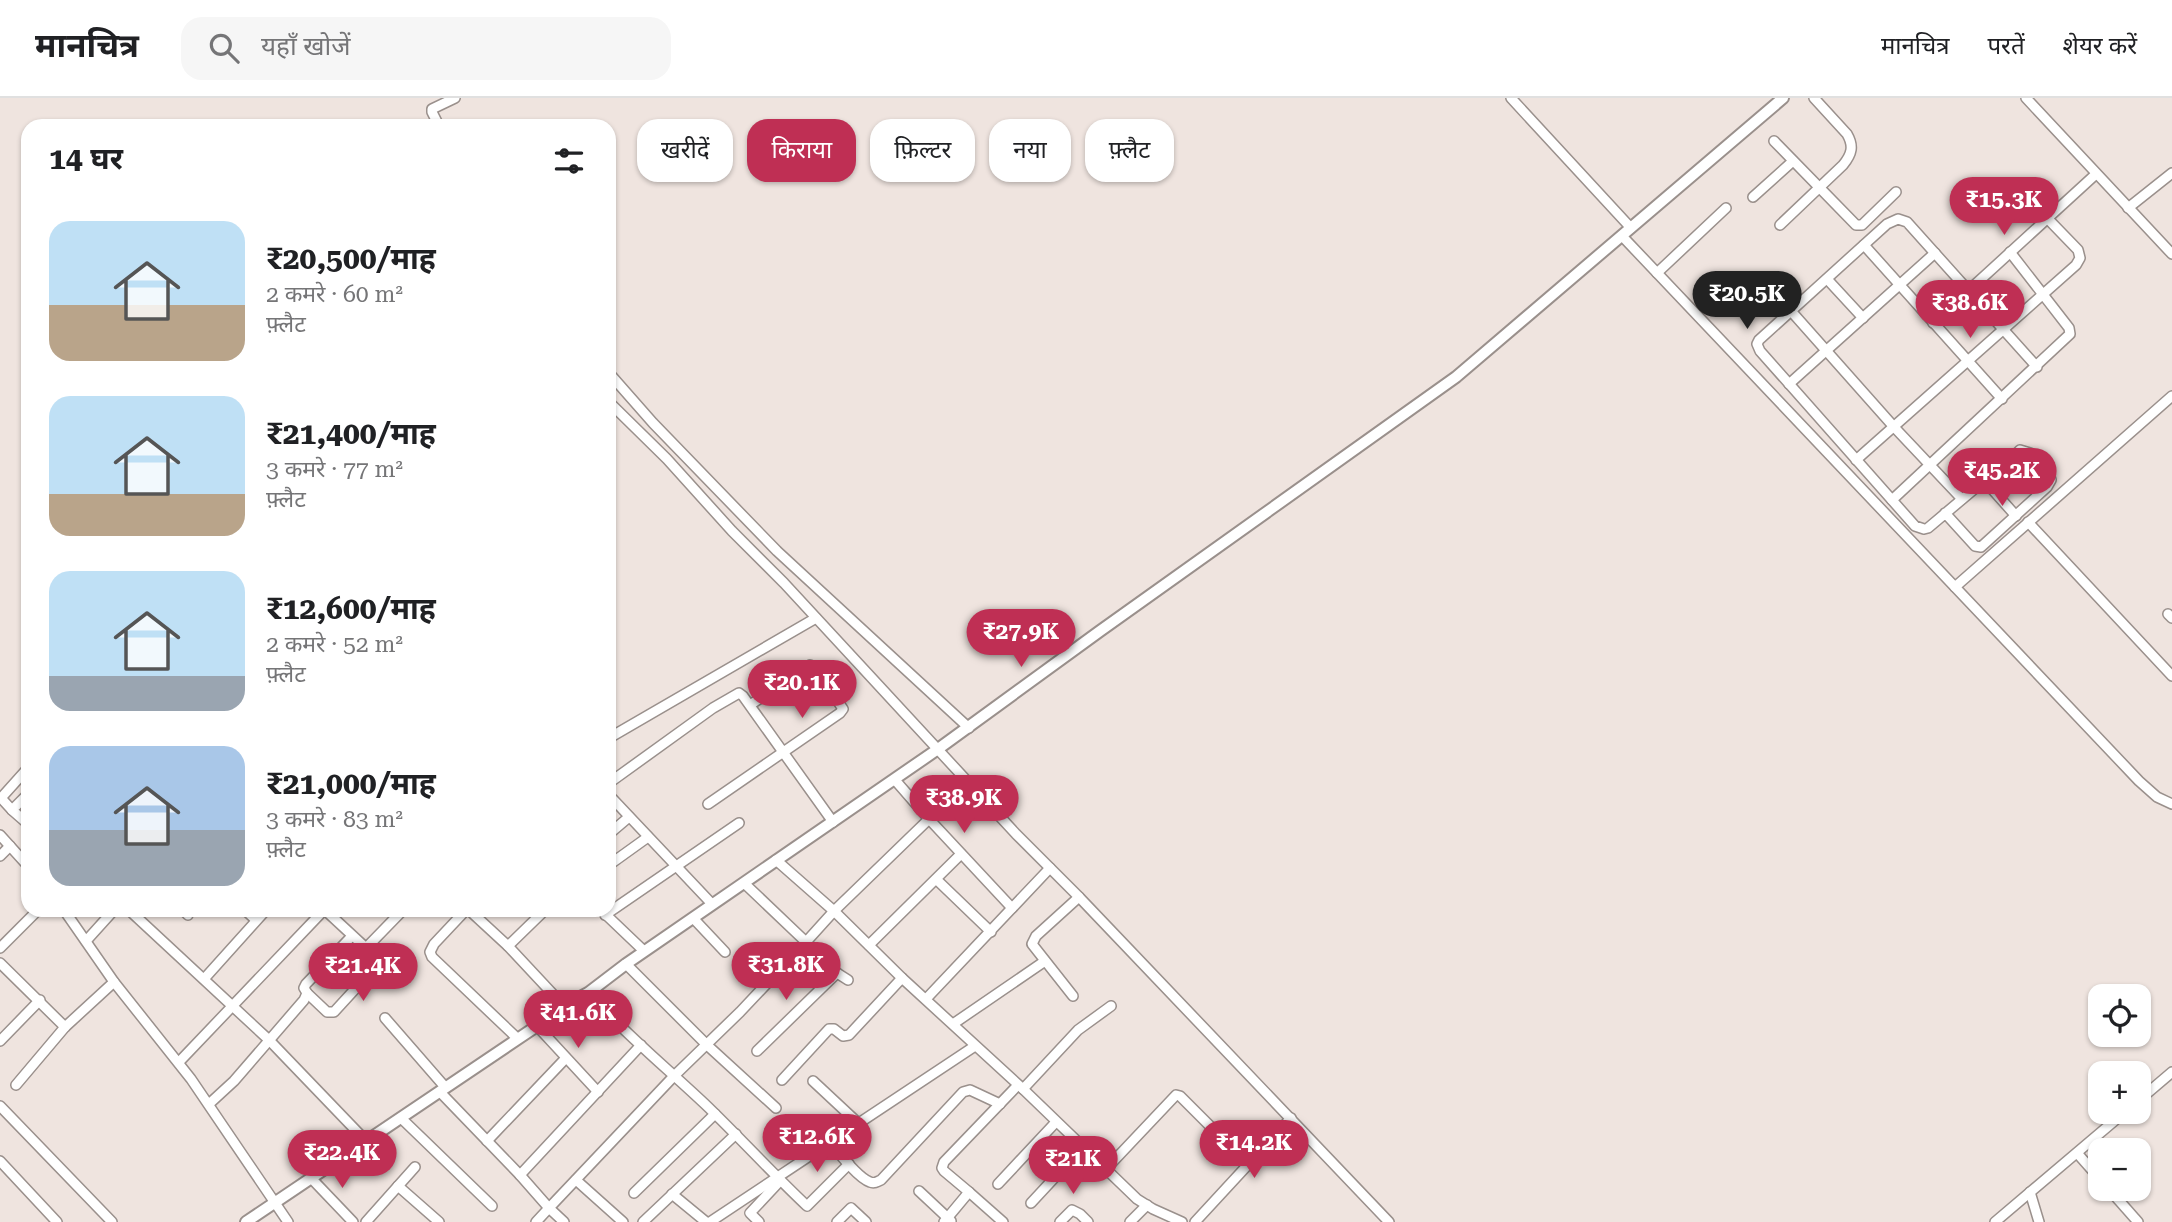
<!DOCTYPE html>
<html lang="hi">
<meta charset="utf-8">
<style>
:root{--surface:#fff;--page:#f6f6f6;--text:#202124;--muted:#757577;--line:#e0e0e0;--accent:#bf2f54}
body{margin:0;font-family:"Roboto Serif","Noto Sans Devanagari",serif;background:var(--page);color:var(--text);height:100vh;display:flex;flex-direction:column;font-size:26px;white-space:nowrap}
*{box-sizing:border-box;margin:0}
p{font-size:23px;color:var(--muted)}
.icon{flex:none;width:38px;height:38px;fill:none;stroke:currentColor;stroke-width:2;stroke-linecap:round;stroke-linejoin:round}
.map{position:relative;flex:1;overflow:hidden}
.panel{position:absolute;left:21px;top:21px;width:595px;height:798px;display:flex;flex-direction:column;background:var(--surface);border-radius:21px;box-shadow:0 2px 5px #0004}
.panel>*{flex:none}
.guide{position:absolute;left:637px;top:21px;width:665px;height:63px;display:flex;gap:14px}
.buttons{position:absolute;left:2088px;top:886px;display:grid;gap:14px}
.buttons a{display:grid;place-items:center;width:63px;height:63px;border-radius:14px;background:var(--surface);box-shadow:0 2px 5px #0004;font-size:35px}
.price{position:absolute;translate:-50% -60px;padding:0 16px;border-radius:24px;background:var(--accent);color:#fff;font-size:23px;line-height:46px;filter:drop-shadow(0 2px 4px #0008)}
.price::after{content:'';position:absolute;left:50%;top:42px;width:21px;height:16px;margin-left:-10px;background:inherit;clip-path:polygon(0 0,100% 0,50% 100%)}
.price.on{background:#222;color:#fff}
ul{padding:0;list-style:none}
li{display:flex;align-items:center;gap:21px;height:175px;padding:0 28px}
li span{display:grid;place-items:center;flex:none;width:196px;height:140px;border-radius:21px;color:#555}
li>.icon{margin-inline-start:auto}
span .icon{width:84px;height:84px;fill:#fffc;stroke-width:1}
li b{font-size:30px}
h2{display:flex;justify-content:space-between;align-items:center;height:84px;padding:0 28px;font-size:30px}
.tag{padding:0 24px;border-radius:21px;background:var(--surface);box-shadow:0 2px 5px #0004;font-size:24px;line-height:63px}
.tag.on{background:var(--accent);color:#fff}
header{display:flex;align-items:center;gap:42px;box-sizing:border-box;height:98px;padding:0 35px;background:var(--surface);border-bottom:2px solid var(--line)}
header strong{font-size:33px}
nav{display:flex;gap:38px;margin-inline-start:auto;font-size:24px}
.search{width:490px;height:63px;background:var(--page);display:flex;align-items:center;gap:18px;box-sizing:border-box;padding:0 24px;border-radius:21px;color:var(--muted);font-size:26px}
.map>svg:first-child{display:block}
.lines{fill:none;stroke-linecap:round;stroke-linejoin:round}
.minor-casing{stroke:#9a908c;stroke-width:12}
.tertiary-casing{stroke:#9a908c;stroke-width:14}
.minor{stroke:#fff;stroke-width:9}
.tertiary{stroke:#fff;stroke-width:10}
</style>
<header>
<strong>मानचित्र</strong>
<div class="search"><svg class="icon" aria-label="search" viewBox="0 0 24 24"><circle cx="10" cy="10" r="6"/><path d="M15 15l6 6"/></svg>यहाँ खोजें</div>
<nav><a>मानचित्र</a><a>परतें</a><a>शेयर करें</a></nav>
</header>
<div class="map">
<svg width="2172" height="1124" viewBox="0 0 2172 1124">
<rect width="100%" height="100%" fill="#efe4df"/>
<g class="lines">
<defs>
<g id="minor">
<path d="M 1511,0 L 1631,130"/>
<path d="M 2026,0 L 2172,156"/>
<path d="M 439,28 L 432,14 L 432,11 L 455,0"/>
<path d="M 1774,43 L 1856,127 L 1862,127 L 1896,94"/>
<path d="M 1753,99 L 1793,63"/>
<path d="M 2128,110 L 2172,75"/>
<path d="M 1780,127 L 1843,67 C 1852,56 1854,48 1847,36 L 1814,0"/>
<path d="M 1622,138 L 2139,683 L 2157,699 L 2172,706"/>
<path d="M 1864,147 L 2002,301"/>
<path d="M 1657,175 L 1726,110"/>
<path d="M 1827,181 L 1863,220"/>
<path d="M 1791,213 L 1894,329 L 1962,401"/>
<path d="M 1933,225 L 2096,76"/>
<path d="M 609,275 L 653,325 L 777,453 L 969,630"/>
<path d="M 1789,286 L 1935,155"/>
<path d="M 609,304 L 667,361 L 732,433 L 784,485 L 1016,736 L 1079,799 L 1389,1124"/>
<path d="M 1856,362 L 2076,167 L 2080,160 L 2078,152 L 2047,120"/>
<path d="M 1984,382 L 2016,418"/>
<path d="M 1892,402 L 2070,236 L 2069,230 L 2010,154"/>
<path d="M 1945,415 L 1975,448 L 1981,449 L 2047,389 L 2051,382 L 2050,379 L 2030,355 L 2020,352 L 2017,355 L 1928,430 L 1924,431 L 1915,428 L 1760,253 L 1757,246 L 1759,242 L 1887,126 L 1898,121 L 1907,124 L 2037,269"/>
<path d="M 2028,424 L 2172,578"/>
<path d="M 1955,489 L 2172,298"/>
<path d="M 2168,516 L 2172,520"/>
<path d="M 609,640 L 816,520"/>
<path d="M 895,682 L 929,721 L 1012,810"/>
<path d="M 609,685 L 713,610 L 739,595 L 743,598 L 833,724"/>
<path d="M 28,696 L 12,712 L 28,726"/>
<path d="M 609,697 L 712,806"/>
<path d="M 708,706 L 840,615 L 843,611 L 815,569 L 810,567 L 750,607"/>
<path d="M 12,712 L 1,700 L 28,670"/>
<path d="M 609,736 L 629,719"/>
<path d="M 0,737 L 28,768"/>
<path d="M 0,758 L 10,748"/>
<path d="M 776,762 L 834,813 L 902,880 L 1023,991 L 1137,1101 L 1153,1111 L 1182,1124"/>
<path d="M 609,767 L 648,739"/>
<path d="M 937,782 L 991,834"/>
<path d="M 64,812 L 114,884 L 191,981 L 288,1124"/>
<path d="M 129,812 L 269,942 L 367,1044"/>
<path d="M 183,812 L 188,817"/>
<path d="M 245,812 L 256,822"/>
<path d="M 325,812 L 366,850 L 403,812"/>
<path d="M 466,812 L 434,846 L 430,854 L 432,859 L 517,940"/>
<path d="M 469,812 L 508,848 L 545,812"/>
<path d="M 601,812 L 644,853"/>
<path d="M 605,817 L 739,725"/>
<path d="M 693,820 L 725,854"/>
<path d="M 86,843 L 114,812"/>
<path d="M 869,847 L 961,756"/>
<path d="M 508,848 L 564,908"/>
<path d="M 0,850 L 38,812"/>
<path d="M 0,865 L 65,929"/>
<path d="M 626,866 L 707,947 L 776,1010"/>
<path d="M 204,881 L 266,812"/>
<path d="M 848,882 L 837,875 L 806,844 L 834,813 L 929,721"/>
<path d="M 307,895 L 327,914 L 334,914 L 378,866 L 378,861 L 366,850"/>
<path d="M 588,895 C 625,936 668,971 708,1009 C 742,1042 773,1076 807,1108 L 849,1066"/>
<path d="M 1073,898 L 1032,846 L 1036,838 L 1079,799"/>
<path d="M 926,901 L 1050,770"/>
<path d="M 385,920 L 445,989"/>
<path d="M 953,926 L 1045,863"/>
<path d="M 537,928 L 598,994"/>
<path d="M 0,943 L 40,902"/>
<path d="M 757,953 L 837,875"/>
<path d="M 179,964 L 324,812"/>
<path d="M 782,982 L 829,931 L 834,931 L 843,938 L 849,937 L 902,880"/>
<path d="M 813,983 L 858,1025"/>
<path d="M 16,987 L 65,929 L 114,884"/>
<path d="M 1023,991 L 1078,932 L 1111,908"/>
<path d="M 440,994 L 520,1077 L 549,1110 L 536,1124"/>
<path d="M 2138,1003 L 2172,974"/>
<path d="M 209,1006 L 234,983 L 304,902 L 307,895 L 304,890 L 306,886 L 352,838"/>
<path d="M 0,1008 L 112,1124"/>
<path d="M 401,1020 L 492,1108"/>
<path d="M 487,1043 L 566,960"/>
<path d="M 829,1043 C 838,1054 858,1080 870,1084 C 875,1086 876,1084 881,1082 L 963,994 L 970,992 L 1000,1006"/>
<path d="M 2077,1055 L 2100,1081"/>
<path d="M 0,1063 L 57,1124"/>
<path d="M 1106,1071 L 1176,997 L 1180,998 L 1215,1033"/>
<path d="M 520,1077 L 641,947"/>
<path d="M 311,1080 L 353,1124"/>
<path d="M 576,1082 L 623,1124"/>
<path d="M 998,1086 L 1056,1024"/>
<path d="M 398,1088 L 439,1124"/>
<path d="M 2108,1090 L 2138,1124"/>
<path d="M 919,1093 L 951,1123"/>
<path d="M 969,1094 L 1003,1124"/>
<path d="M 2030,1094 L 2039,1124"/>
<path d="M 634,1095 L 715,1016"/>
<path d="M 672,1096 L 706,1124"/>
<path d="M 1031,1105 L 1083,1049"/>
<path d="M 366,1124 L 415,1069"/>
<path d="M 564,1124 L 549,1110 L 674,978 L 740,914 L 806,844 L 744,785"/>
<path d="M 643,1124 L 736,1036"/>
<path d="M 710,1124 L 975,948"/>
<path d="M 759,1124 L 750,1115 L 780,1083"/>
<path d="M 837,1124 L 851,1110 L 866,1124"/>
<path d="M 944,1124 L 969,1094 L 944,1073 L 942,1070 L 944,1064 L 1018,987"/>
<path d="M 1060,1124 L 1072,1112 L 1080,1116 L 1088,1124"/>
<path d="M 1130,1124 L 1147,1107"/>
<path d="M 1195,1124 L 1291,1020"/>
<path d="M 1995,1124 L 2126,1013"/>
</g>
<path id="tertiary" d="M 246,1124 L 537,928 L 564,908 L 588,895 L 626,866 L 938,651 L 1100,533 L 1456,279 L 1783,0"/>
</defs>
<use href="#minor" class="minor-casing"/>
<use href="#tertiary" class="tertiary-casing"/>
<use href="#minor" class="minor"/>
<use href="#tertiary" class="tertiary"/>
</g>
</svg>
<div class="buttons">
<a><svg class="icon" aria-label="locate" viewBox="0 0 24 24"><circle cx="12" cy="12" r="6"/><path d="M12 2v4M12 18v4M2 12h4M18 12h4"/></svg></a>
<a>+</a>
<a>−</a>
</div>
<b class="price" style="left:2004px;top:139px">₹15.3K</b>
<b class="price on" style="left:1747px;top:233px">₹20.5K</b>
<b class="price" style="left:1970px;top:242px">₹38.6K</b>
<b class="price" style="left:2002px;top:410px">₹45.2K</b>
<b class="price" style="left:1021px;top:571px">₹27.9K</b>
<b class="price" style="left:802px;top:622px">₹20.1K</b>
<b class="price" style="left:964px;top:737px">₹38.9K</b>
<b class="price" style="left:786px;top:904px">₹31.8K</b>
<b class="price" style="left:363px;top:905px">₹21.4K</b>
<b class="price" style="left:578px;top:952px">₹41.6K</b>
<b class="price" style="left:817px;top:1076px">₹12.6K</b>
<b class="price" style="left:1254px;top:1082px">₹14.2K</b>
<b class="price" style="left:342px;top:1092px">₹22.4K</b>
<b class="price" style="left:1073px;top:1098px">₹21K</b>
<div class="guide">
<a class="tag">खरीदें</a>
<a class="tag on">किराया</a>
<a class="tag">फ़िल्टर</a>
<a class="tag">नया</a>
<a class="tag">फ़्लैट</a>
</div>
<section class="panel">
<h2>14 घर<svg class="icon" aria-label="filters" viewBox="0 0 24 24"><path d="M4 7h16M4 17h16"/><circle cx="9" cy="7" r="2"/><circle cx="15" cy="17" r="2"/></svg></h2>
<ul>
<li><span style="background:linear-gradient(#bfe0f5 60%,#b9a48a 0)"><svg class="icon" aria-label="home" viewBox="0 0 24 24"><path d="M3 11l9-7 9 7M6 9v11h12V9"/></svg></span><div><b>₹20,500/माह</b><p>2 कमरे · 60 m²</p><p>फ़्लैट</p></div></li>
<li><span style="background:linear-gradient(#bfe0f5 70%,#b9a48a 0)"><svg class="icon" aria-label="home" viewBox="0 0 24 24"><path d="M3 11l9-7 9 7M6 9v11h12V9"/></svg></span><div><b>₹21,400/माह</b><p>3 कमरे · 77 m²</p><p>फ़्लैट</p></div></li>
<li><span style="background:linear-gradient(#bfe0f5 75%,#9aa5b1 0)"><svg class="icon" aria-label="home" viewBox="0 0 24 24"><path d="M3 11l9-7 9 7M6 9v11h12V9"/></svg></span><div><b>₹12,600/माह</b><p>2 कमरे · 52 m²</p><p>फ़्लैट</p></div></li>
<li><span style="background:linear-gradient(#a9c7e8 60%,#9aa5b1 0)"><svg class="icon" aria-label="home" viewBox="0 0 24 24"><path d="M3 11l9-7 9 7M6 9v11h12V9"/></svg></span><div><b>₹21,000/माह</b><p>3 कमरे · 83 m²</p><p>फ़्लैट</p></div></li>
</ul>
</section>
</div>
